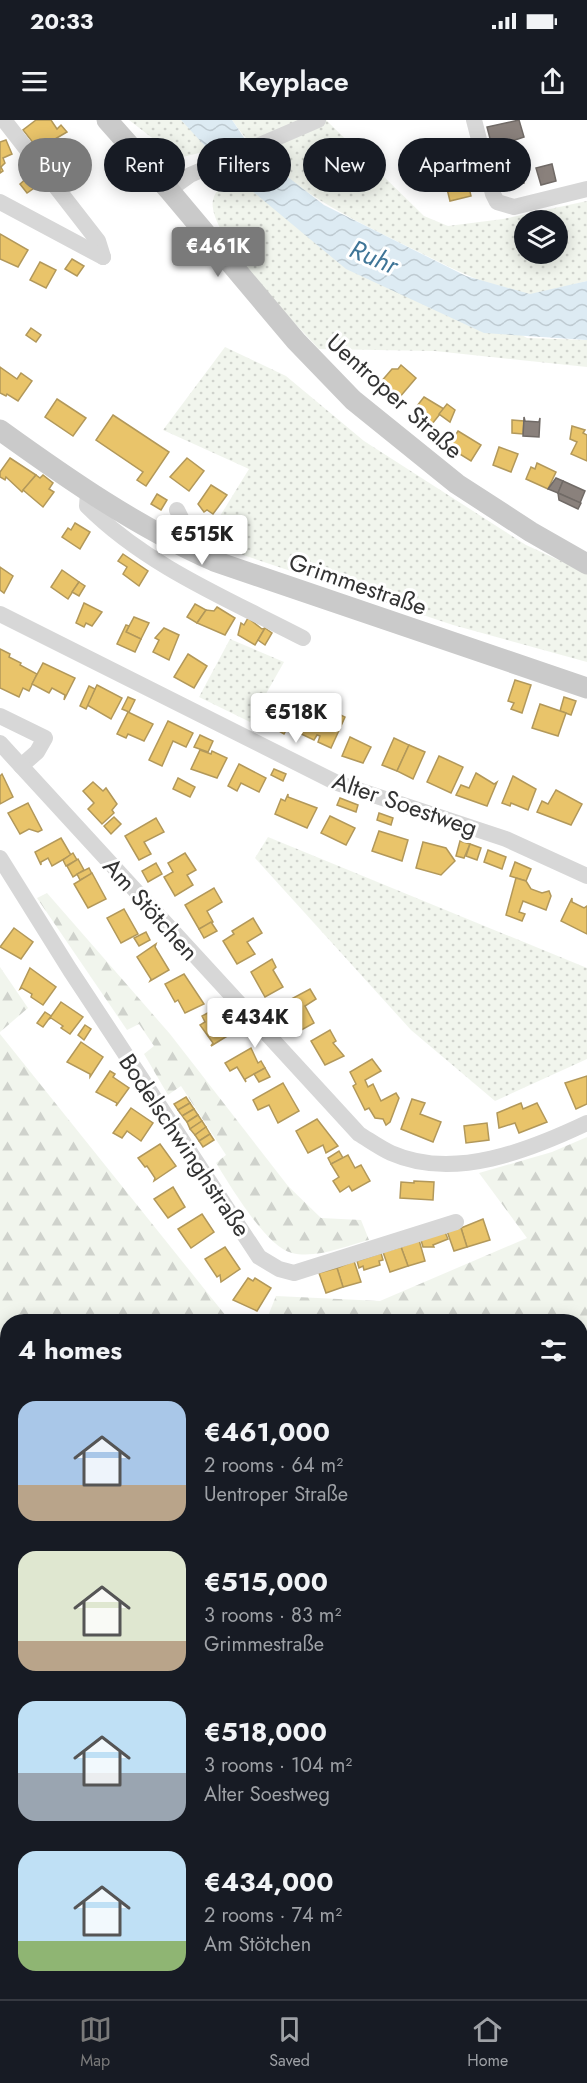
<!DOCTYPE html>
<meta charset="utf-8">
<style>
:root{--surface:#171b24;--page:#242831;--text:#f1f3f6;--muted:#9ea1a6;--line:#363941;--accent:#7a7a7a}
body{margin:0;font-family:Jost,sans-serif;background:var(--page);color:var(--text);height:100vh;display:flex;flex-direction:column;font-size:22px;white-space:nowrap}
*{box-sizing:border-box;margin:0}
p{font-size:20px;color:var(--muted)}
.icon{flex:none;width:33px;height:33px;fill:none;stroke:currentColor;stroke-width:2;stroke-linecap:round;stroke-linejoin:round}
.map{position:relative;flex:1;overflow:hidden}
.sheet{position:absolute;left:0px;top:1194px;width:588px;height:686px;display:flex;flex-direction:column;background:var(--surface);border-radius:24px 24px 0 0;box-shadow:0 3px 15px #0003}
.sheet>*{flex:none}
.top-card{position:absolute;left:18px;top:18px;width:552px;height:54px;display:flex;gap:12px}
.fabs{position:absolute;left:514px;top:90px;display:grid;gap:12px}
.fabs a{display:grid;place-items:center;width:54px;height:54px;border-radius:50%;background:var(--surface);box-shadow:0 3px 15px #0003;font-size:30px}
.price{position:absolute;translate:-50% -51px;padding:0 14px;border-radius:6px;background:#fff;color:#222;font-size:20px;line-height:39px;filter:drop-shadow(0 2px 3px #0008)}
.price::after{content:'';position:absolute;left:50%;top:36px;width:18px;height:14px;margin-left:-9px;background:inherit;clip-path:polygon(0 0,100% 0,50% 100%)}
.price.on{background:var(--accent);color:#fff}
ul{padding:0;list-style:none}
li{display:flex;align-items:center;gap:18px;height:150px;padding:0 18px}
li span{display:grid;place-items:center;flex:none;width:168px;height:120px;border-radius:18px;color:#555}
li>.icon{margin-inline-start:auto}
span .icon{width:72px;height:72px;fill:#fffc;stroke-width:1}
li b{font-size:26px}
h2{display:flex;justify-content:space-between;align-items:center;height:72px;padding:0 18px;font-size:26px}
.pill{padding:0 21px;border-radius:27px;background:var(--surface);box-shadow:0 3px 15px #0003;font-size:21px;line-height:54px}
.pill.on{background:var(--accent);color:#fff}
.status{display:flex;justify-content:space-between;align-items:center;height:42px;padding:0 30px;background:var(--surface);direction:ltr}
.status svg{height:16px;fill:currentColor}
header{display:flex;justify-content:space-between;align-items:center;height:78px;padding:0 18px;background:var(--surface);font-size:27px;font-weight:600}
.dock{display:flex;justify-content:space-around;align-items:center;height:84px;border-top:2px solid var(--line);background:var(--surface);font-size:16px;color:var(--muted)}
.dock a{display:grid;justify-items:center;gap:3px}
.dock .on{color:var(--accent)}
.map>svg:first-child{display:block}
.grass{fill:url(#grass-dots);fill-rule:evenodd}
.forest{fill:url(#forest-firs)}
.water{fill:url(#water-waves)}
.homes{fill:#e9c46a;stroke:#b2985a;stroke-width:1.5}
.industry{fill:#8a817c;stroke:#706a66;stroke-width:1.5}
.lines{fill:none;stroke-linecap:round;stroke-linejoin:round}
.stream{stroke:#ddebf3;stroke-width:4.5}
.minor{stroke:#d7d7d7;stroke-width:16}
.major{stroke:#cacaca;stroke-width:21}
.rail{stroke:#bebebe;stroke-width:4.5;stroke-dasharray:6 4.5;stroke-linecap:butt}
.labels{text-anchor:middle;dominant-baseline:central;stroke-width:6;stroke-linejoin:round;paint-order:stroke}
.street-label{font-size:24px;fill:#333;stroke:#fff}
.water-label{font-size:26px;font-style:italic;fill:#3f7597;stroke:#fff}
</style>
<div class="status"><b>20:33</b><svg viewBox="0 0 49 12"><path d="M0 12V9h3v3zM5 12V6h3v6zM10 12V3h3v9zM15 12V0h3v12zM26 1h20v11H26zM47 4h2v5h-2z"/></svg></div>
<header><svg class="icon" aria-label="menu" viewBox="0 0 24 24"><path d="M4 6h16M4 12h16M4 18h16"/></svg>Keyplace<svg class="icon" aria-label="share" viewBox="0 0 24 24"><path d="M12 15V3M7 8l5-5 5 5M5 13v7h14v-7"/></svg></header>
<div class="map">
<svg width="587" height="1879" viewBox="0 0 587 1879">
<defs>
<pattern id="grass-dots" width="8" height="8" patternUnits="userSpaceOnUse" patternTransform="scale(1.5)"><rect width="8" height="8" fill="#f1f5ed"/><path d="M2 2h.1M6 6h.1" fill="none" stroke="#cfd2cc" stroke-width="1.8" stroke-linecap="round"/></pattern>
<pattern id="forest-firs" width="22" height="20" patternUnits="userSpaceOnUse" patternTransform="scale(1.5)"><rect width="22" height="20" fill="#f1f5ed"/><path d="M5 1l3.5 6h-7zM16 11l3.5 6h-7z" fill="#cfd2cc"/></pattern>
<pattern id="water-waves" width="16" height="10" patternUnits="userSpaceOnUse" patternTransform="scale(1.5)"><rect width="16" height="10" fill="#ddebf3"/><path d="M0 5q4-4 8 0t8 0" fill="none" stroke="#becad1"/></pattern>
</defs>
<rect width="100%" height="100%" fill="#fff"/>
<g class="grass">
<path d="M 129,0 L 181,0 L 221,40 L 527,218 L 587,220 L 587,247 L 435,231 L 319,229 C 296,204 206,114 213,80 C 216,68 225,64 234,58 L 208,31 L 178,38 Z"/>
<path d="M 232,0 L 326,0 L 424,96 L 448,106 L 503,99 L 587,81 L 587,161 C 572,164 544,175 529,174 C 496,171 449,147 419,132 C 348,97 278,66 232,0 ZM 525,100 L 558,100 L 558,134 L 525,134 Z"/>
<path d="M 225,227 L 286,256 L 364,321 L 526,425 L 587,453 L 587,542 L 453,505 L 204,422 L 249,349 L 163,310 Z"/>
<path d="M 230,519 L 284,542 L 250,602 L 199,577 Z"/>
<path d="M 268,717 L 587,848 L 587,939 L 495,981 L 411,910 L 255,738 Z"/>
<path d="M 7,1639 L 8,1872 L 493,1872 L 484,1879 L 0,1879 L 0,1645 Z"/>
</g>
<g class="forest">
<path d="M 47,773 L 170,914 L 288,1066 L 321,1098 L 361,1100 L 369,1120 C 346,1126 316,1139 292,1133 C 266,1127 230,1065 216,1043 L 226,1035 L 181,966 L 168,975 L 144,934 L 154,926 L 139,904 L 127,910 L 37,778 Z"/>
<path d="M 0,847 L 28,888 L 0,912 Z"/>
<path d="M 0,914 L 230,1201 L 8,1202 L 7,1310 L 0,1310 Z"/>
<path d="M 587,1017 L 587,1244 L 581,1245 L 580,1202 L 266,1201 L 276,1176 L 380,1181 L 527,1118 L 479,1053 L 552,1032 Z"/>
<path d="M 0,1337 L 8,1337 L 7,1417 L 0,1418 Z"/>
<path d="M 7,1436 L 7,1555 L 0,1559 L 0,1437 Z"/>
</g>
<g class="water">
<path d="M 181,0 L 232,0 L 247,22 L 271,44 L 324,85 L 466,156 L 530,174 L 587,161 L 587,220 L 484,213 L 346,149 L 227,50 Z"/>
<path d="M 7,1555 L 7,1607 L 0,1612 L 0,1559 Z"/>
</g>
<g class="homes">
<path d="M 36,0 L 51,0 L 57,9 L 61,5 L 67,12 L 38,29 L 23,10 Z"/>
<path d="M 6,20 L 12,34 L 3,38 L 5,43 L 1,47 L 3,51 L 0,53 L 0,22 Z"/>
<path d="M 458,23 L 471,76 L 450,81 L 437,28 Z"/>
<path d="M 60,25 L 75,44 L 66,52 L 51,32 Z"/>
<path d="M 437,28 L 439,40 L 418,45 L 415,33 Z"/>
<path d="M 29,56 L 37,66 L 27,73 L 20,64 Z"/>
<path d="M 0,114 L 28,130 L 18,147 L 0,139 Z"/>
<path d="M 72,139 L 84,146 L 77,156 L 65,149 Z"/>
<path d="M 40,142 L 56,150 L 46,168 L 30,160 Z"/>
<path d="M 31,208 L 41,215 L 36,222 L 26,215 Z"/>
<path d="M 401,245 L 416,258 L 399,278 L 380,263 L 392,249 L 398,249 Z"/>
<path d="M 0,247 L 17,259 L 21,253 L 32,261 L 18,281 L 7,274 L 6,276 L 0,273 Z"/>
<path d="M 424,277 L 444,289 L 432,304 L 413,291 Z"/>
<path d="M 57,279 L 86,298 L 73,316 L 45,297 Z"/>
<path d="M 447,284 L 455,290 L 450,302 L 439,294 Z"/>
<path d="M 113,295 L 169,332 L 146,366 L 137,360 L 143,352 L 96,320 Z"/>
<path d="M 512,300 L 524,301 L 523,314 L 512,313 Z"/>
<path d="M 572,306 L 585,310 L 583,313 L 587,315 L 587,341 L 571,334 L 577,322 L 570,319 Z"/>
<path d="M 458,311 L 481,325 L 471,341 L 445,325 L 451,314 L 455,316 Z"/>
<path d="M 499,327 L 518,334 L 511,352 L 493,345 Z"/>
<path d="M 10,338 L 36,355 L 22,372 L 6,357 L 5,360 L 0,357 L 0,352 Z"/>
<path d="M 187,338 L 204,351 L 189,371 L 170,357 Z"/>
<path d="M 537,343 L 556,352 L 548,369 L 526,359 L 531,347 L 535,349 Z"/>
<path d="M 36,355 L 40,358 L 43,355 L 53,363 L 49,369 L 54,372 L 43,387 L 23,370 Z"/>
<path d="M 211,365 L 227,375 L 213,394 L 207,390 L 204,392 L 198,384 Z"/>
<path d="M 157,374 L 167,380 L 161,390 L 151,384 Z"/>
<path d="M 203,399 L 213,406 L 209,413 L 197,407 Z"/>
<path d="M 75,403 L 90,412 L 80,429 L 62,417 L 68,408 L 71,410 Z"/>
<path d="M 123,434 L 148,451 L 139,466 L 123,454 L 127,447 L 118,441 Z"/>
<path d="M 0,447 L 13,456 L 4,473 L 0,470 Z"/>
<path d="M 62,450 L 79,462 L 68,479 L 51,467 Z"/>
<path d="M 79,462 L 85,466 L 79,476 L 72,472 Z"/>
<path d="M 84,483 L 102,492 L 92,506 L 86,503 L 84,507 L 76,503 Z"/>
<path d="M 195,484 L 206,490 L 197,503 L 187,497 Z"/>
<path d="M 217,487 L 235,498 L 225,515 L 197,503 L 206,490 L 214,491 Z"/>
<path d="M 134,497 L 149,503 L 141,519 L 126,512 Z"/>
<path d="M 248,498 L 262,509 L 265,508 L 255,525 L 238,515 L 241,503 L 244,505 Z"/>
<path d="M 126,505 L 129,506 L 126,512 L 141,519 L 135,532 L 117,524 Z"/>
<path d="M 164,508 L 179,515 L 169,540 L 153,532 L 159,520 L 155,518 Z"/>
<path d="M 265,508 L 272,513 L 265,525 L 258,520 Z"/>
<path d="M 0,529 L 10,534 L 9,537 L 21,543 L 20,545 L 37,554 L 29,571 L 23,568 L 19,577 L 0,568 Z"/>
<path d="M 188,534 L 207,546 L 194,568 L 174,557 Z"/>
<path d="M 43,543 L 75,558 L 64,580 L 65,575 L 52,568 L 49,573 L 32,564 Z"/>
<path d="M 515,560 L 531,565 L 522,593 L 511,589 L 514,583 L 508,581 Z"/>
<path d="M 97,565 L 122,578 L 111,599 L 87,585 Z"/>
<path d="M 89,566 L 95,569 L 86,589 L 80,586 Z"/>
<path d="M 128,577 L 135,580 L 129,592 L 122,589 Z"/>
<path d="M 564,577 L 576,581 L 571,595 L 560,591 Z"/>
<path d="M 278,581 L 296,592 L 284,614 L 265,603 Z"/>
<path d="M 316,583 L 345,597 L 331,628 L 318,622 L 320,616 L 317,615 L 314,620 L 301,614 Z"/>
<path d="M 540,584 L 566,593 L 558,616 L 532,608 Z"/>
<path d="M 128,592 L 153,604 L 144,621 L 128,614 L 126,618 L 117,614 Z"/>
<path d="M 168,601 L 193,613 L 186,627 L 173,621 L 162,646 L 149,640 Z"/>
<path d="M 200,615 L 213,621 L 208,632 L 194,627 Z"/>
<path d="M 350,617 L 371,627 L 363,643 L 342,636 Z"/>
<path d="M 394,618 L 409,625 L 397,651 L 382,645 Z"/>
<path d="M 409,625 L 425,632 L 413,659 L 397,651 Z"/>
<path d="M 200,630 L 211,634 L 212,631 L 227,638 L 217,658 L 191,649 Z"/>
<path d="M 439,636 L 463,647 L 451,673 L 427,662 Z"/>
<path d="M 239,644 L 266,658 L 259,672 L 241,663 L 237,671 L 228,666 Z"/>
<path d="M 274,649 L 286,654 L 283,661 L 271,655 Z"/>
<path d="M 476,653 L 494,664 L 497,662 L 487,686 L 456,675 L 461,665 L 469,668 Z"/>
<path d="M 2,654 L 13,677 L 0,684 L 0,656 Z"/>
<path d="M 513,656 L 536,669 L 528,690 L 511,683 L 510,686 L 502,683 Z"/>
<path d="M 178,658 L 195,667 L 190,677 L 173,669 Z"/>
<path d="M 93,662 L 103,671 L 106,668 L 117,684 L 112,690 L 114,693 L 102,704 L 88,689 L 94,683 L 83,671 Z"/>
<path d="M 556,670 L 582,684 L 571,705 L 537,692 L 542,681 L 548,684 Z"/>
<path d="M 288,674 L 288,677 L 317,688 L 307,708 L 275,694 L 281,679 L 285,681 Z"/>
<path d="M 340,678 L 358,685 L 356,692 L 337,685 Z"/>
<path d="M 28,683 L 42,710 L 38,712 L 29,709 L 20,714 L 8,693 Z"/>
<path d="M 379,693 L 393,698 L 391,705 L 377,700 Z"/>
<path d="M 330,696 L 355,708 L 346,725 L 321,713 Z"/>
<path d="M 114,697 L 121,704 L 111,714 L 104,706 Z"/>
<path d="M 156,698 L 164,712 L 144,722 L 151,734 L 139,740 L 125,716 Z"/>
<path d="M 379,711 L 408,720 L 402,741 L 372,731 Z"/>
<path d="M 61,718 L 71,735 L 52,746 L 48,738 L 41,742 L 41,745 L 35,732 Z"/>
<path d="M 460,721 L 470,724 L 464,738 L 456,736 Z"/>
<path d="M 423,722 L 446,728 L 455,741 L 441,755 L 416,748 Z"/>
<path d="M 470,724 L 481,728 L 477,740 L 466,736 Z"/>
<path d="M 488,730 L 506,737 L 502,749 L 484,742 Z"/>
<path d="M 73,733 L 77,740 L 66,746 L 63,740 Z"/>
<path d="M 185,733 L 196,750 L 187,755 L 193,765 L 175,776 L 164,757 L 173,752 L 168,743 Z"/>
<path d="M 78,739 L 84,750 L 73,757 L 67,746 Z"/>
<path d="M 515,742 L 531,749 L 526,761 L 510,756 Z"/>
<path d="M 156,743 L 162,754 L 148,762 L 142,751 Z"/>
<path d="M 89,748 L 92,754 L 80,760 L 77,754 Z"/>
<path d="M 92,753 L 106,779 L 88,788 L 74,764 Z"/>
<path d="M 516,758 L 526,761 L 531,769 L 542,773 L 549,771 L 551,776 L 546,790 L 523,781 L 519,792 L 525,794 L 522,801 L 506,795 Z"/>
<path d="M 214,768 L 222,782 L 207,791 L 213,802 L 199,809 L 185,785 Z"/>
<path d="M 572,778 L 572,782 L 584,788 L 587,786 L 587,814 L 561,801 Z"/>
<path d="M 124,789 L 138,814 L 121,823 L 107,798 Z"/>
<path d="M 253,798 L 262,813 L 247,822 L 255,834 L 237,844 L 223,821 L 234,814 L 232,811 Z"/>
<path d="M 211,802 L 217,811 L 204,818 L 199,809 Z"/>
<path d="M 14,808 L 33,822 L 21,839 L 0,827 Z"/>
<path d="M 146,812 L 150,820 L 139,826 L 134,818 Z"/>
<path d="M 156,824 L 155,827 L 169,850 L 150,861 L 151,859 L 137,837 Z"/>
<path d="M 272,839 L 276,847 L 273,850 L 283,867 L 265,877 L 251,852 Z"/>
<path d="M 30,848 L 56,867 L 43,885 L 31,877 L 32,874 L 22,868 L 20,869 Z"/>
<path d="M 184,854 L 204,884 L 185,893 L 178,880 L 175,882 L 165,864 Z"/>
<path d="M 310,869 L 316,879 L 305,886 L 314,903 L 296,913 L 280,885 Z"/>
<path d="M 61,882 L 83,897 L 70,914 L 61,908 L 63,906 L 51,898 L 49,899 Z"/>
<path d="M 213,890 L 229,915 L 211,926 L 213,923 L 200,905 L 205,902 L 202,896 Z"/>
<path d="M 45,892 L 51,896 L 43,907 L 37,903 Z"/>
<path d="M 85,905 L 91,909 L 84,920 L 78,915 Z"/>
<path d="M 330,910 L 336,921 L 333,923 L 344,936 L 325,945 L 311,921 Z"/>
<path d="M 81,922 L 103,937 L 90,957 L 90,954 L 67,942 Z"/>
<path d="M 251,928 L 258,943 L 261,941 L 265,948 L 245,959 L 246,962 L 237,947 L 230,951 L 225,943 Z"/>
<path d="M 372,939 L 381,951 L 365,960 L 368,967 L 373,964 L 381,981 L 396,973 L 399,978 L 390,1002 L 386,1005 L 383,999 L 375,998 L 369,988 L 365,990 L 353,966 L 356,964 L 350,952 Z"/>
<path d="M 265,948 L 270,957 L 259,962 L 254,954 Z"/>
<path d="M 110,951 L 115,954 L 113,957 L 129,968 L 116,986 L 117,983 L 96,972 Z"/>
<path d="M 587,956 L 587,984 L 576,989 L 565,963 Z"/>
<path d="M 283,963 L 299,991 L 278,1003 L 269,985 L 258,990 L 253,980 Z"/>
<path d="M 186,977 L 190,983 L 178,990 L 174,984 Z"/>
<path d="M 412,979 L 425,983 L 420,994 L 441,1002 L 433,1022 L 401,1009 Z"/>
<path d="M 190,983 L 194,989 L 182,996 L 178,990 Z"/>
<path d="M 521,983 L 523,989 L 537,983 L 547,1002 L 519,1013 L 515,1003 L 499,1008 L 497,993 Z"/>
<path d="M 131,988 L 153,1003 L 141,1021 L 127,1011 L 122,1018 L 113,1013 Z"/>
<path d="M 194,989 L 198,995 L 187,1002 L 182,996 Z"/>
<path d="M 198,995 L 202,1001 L 190,1009 L 187,1002 Z"/>
<path d="M 317,999 L 338,1026 L 326,1033 L 323,1025 L 308,1033 L 296,1011 Z"/>
<path d="M 202,1001 L 206,1007 L 195,1015 L 190,1009 Z"/>
<path d="M 487,1003 L 489,1020 L 466,1023 L 464,1006 Z"/>
<path d="M 206,1007 L 210,1014 L 199,1021 L 195,1015 Z"/>
<path d="M 210,1014 L 214,1020 L 203,1027 L 199,1021 Z"/>
<path d="M 160,1024 L 176,1046 L 154,1061 L 155,1058 L 147,1046 L 145,1047 L 138,1038 Z"/>
<path d="M 339,1031 L 343,1038 L 331,1044 L 328,1038 Z"/>
<path d="M 348,1035 L 355,1048 L 361,1045 L 370,1061 L 352,1071 L 349,1066 L 340,1072 L 333,1061 L 339,1057 L 331,1044 Z"/>
<path d="M 414,1061 L 434,1062 L 433,1080 L 400,1078 L 401,1062 L 414,1063 Z"/>
<path d="M 173,1067 L 185,1087 L 168,1098 L 154,1079 Z"/>
<path d="M 202,1094 L 214,1112 L 191,1128 L 178,1109 Z"/>
<path d="M 483,1099 L 490,1120 L 467,1127 L 461,1108 Z"/>
<path d="M 461,1108 L 467,1127 L 454,1131 L 447,1111 Z"/>
<path d="M 445,1112 L 448,1119 L 433,1125 L 434,1127 L 423,1127 L 421,1120 Z"/>
<path d="M 419,1120 L 425,1141 L 408,1146 L 401,1127 Z"/>
<path d="M 225,1127 L 240,1149 L 221,1162 L 220,1155 L 217,1157 L 205,1139 Z"/>
<path d="M 401,1127 L 408,1146 L 390,1152 L 383,1132 Z"/>
<path d="M 381,1133 L 383,1140 L 379,1141 L 380,1145 L 364,1150 L 363,1146 L 359,1148 L 357,1141 Z"/>
<path d="M 354,1141 L 361,1162 L 343,1167 L 337,1148 Z"/>
<path d="M 337,1148 L 343,1167 L 326,1173 L 319,1153 Z"/>
<path d="M 248,1158 L 253,1161 L 255,1158 L 271,1168 L 257,1191 L 233,1180 Z"/>
</g>
<g class="industry">
<path d="M 519,0 L 524,17 L 512,21 L 516,35 L 496,41 L 487,7 Z"/>
<path d="M 516,35 L 524,63 L 504,68 L 496,41 Z"/>
<path d="M 552,44 L 556,61 L 541,65 L 536,48 Z"/>
<path d="M 524,297 L 525,301 L 539,302 L 540,298 L 539,317 L 523,316 Z"/>
<path d="M 556,358 L 563,361 L 558,373 L 548,369 Z"/>
<path d="M 563,361 L 585,371 L 580,383 L 558,373 Z"/>
<path d="M 558,373 L 581,383 L 578,389 L 559,380 Z"/>
<path d="M 580,1558 L 587,1558 L 587,1693 L 584,1712 L 580,1712 Z"/>
<path d="M 580,1712 L 587,1713 L 585,1735 L 580,1735 Z"/>
</g>
<g class="lines">
<path class="stream" d="M 580,1413 L 587,1427"/>
<g class="minor">
<path d="M 4,0 L 98,121 L 103,137"/>
<path d="M 474,0 L 493,74 L 497,82 L 514,87 L 587,69"/>
<path d="M 169,70 L 190,55 L 318,0"/>
<path d="M 0,82 L 103,137"/>
<path d="M 88,373 L 87,386 C 147,446 228,479 303,518"/>
<path d="M 177,390 L 184,404 L 211,438"/>
<path d="M 0,494 L 337,663 L 506,719 L 587,756"/>
<path d="M 0,596 L 45,618 L 37,632 L 21,646"/>
<path d="M 0,623 L 359,1014 C 369,1020 380,1028 391,1033 C 454,1061 530,1030 587,1003"/>
<path d="M 0,738 L 70,850 L 259,1137 L 279,1149 L 294,1153 L 456,1102"/>
<path d="M 580,1480 L 587,1477"/>
<path d="M 580,1543 L 587,1541"/>
<path d="M 580,1748 L 587,1742"/>
<path d="M 580,1865 L 587,1860"/>
<path d="M 564,1879 L 572,1872"/>
</g>
<g class="major">
<path d="M 107,0 L 169,70 L 296,221 L 353,280 L 457,364 L 531,412 L 587,444"/>
<path d="M 0,310 C 68,359 137,407 214,441 L 587,568"/>
<path d="M 580,1257 L 587,1255"/>
<path d="M 0,1325 L 8,1325"/>
</g>
<g class="rail">
<path d="M 580,1507 L 587,1503"/>
<path d="M 0,1633 L 8,1636"/>
<path d="M 580,1809 L 587,1803"/>
<path d="M 494,1879 L 502,1872"/>
<path d="M 506,1879 L 514,1872"/>
</g>
</g>
<g class="labels">
<g class="street-label">
<text transform="translate(395 276) rotate(42)">Uentroper Straße</text>
<text transform="translate(358 464) rotate(19)">Grimmestraße</text>
<text transform="translate(405 684) rotate(19)">Alter Soestweg</text>
<text transform="translate(151 789) rotate(48)">Am Stötchen</text>
<text transform="translate(185 1025) rotate(56)">Bodelschwinghstraße</text>
</g>
<g class="water-label">
<text transform="translate(374 137) rotate(23)">Ruhr</text>
</g>
</g>
</svg>
<div class="fabs">
<a><svg class="icon" aria-label="layers" viewBox="0 0 24 24"><path d="M12 4l9 5-9 5-9-5zM3 14l9 5 9-5"/></svg></a>
</div>
<b class="price on" style="left:218px;top:158px">€461K</b>
<b class="price" style="left:202px;top:446px">€515K</b>
<b class="price" style="left:296px;top:624px">€518K</b>
<b class="price" style="left:255px;top:929px">€434K</b>
<div class="top-card">
<a class="pill on">Buy</a>
<a class="pill">Rent</a>
<a class="pill">Filters</a>
<a class="pill">New</a>
<a class="pill">Apartment</a>
</div>
<section class="sheet">
<h2>4 homes<svg class="icon" aria-label="filters" viewBox="0 0 24 24"><path d="M4 7h16M4 17h16"/><circle cx="9" cy="7" r="2"/><circle cx="15" cy="17" r="2"/></svg></h2>
<ul>
<li><span style="background:linear-gradient(#a9c7e8 70%,#b9a48a 0)"><svg class="icon" aria-label="home" viewBox="0 0 24 24"><path d="M3 11l9-7 9 7M6 9v11h12V9"/></svg></span><div><b>€461,000</b><p>2 rooms · 64 m²</p><p>Uentroper Straße</p></div></li>
<li><span style="background:linear-gradient(#dfe7d0 75%,#b9a48a 0)"><svg class="icon" aria-label="home" viewBox="0 0 24 24"><path d="M3 11l9-7 9 7M6 9v11h12V9"/></svg></span><div><b>€515,000</b><p>3 rooms · 83 m²</p><p>Grimmestraße</p></div></li>
<li><span style="background:linear-gradient(#bfe0f5 60%,#9aa5b1 0)"><svg class="icon" aria-label="home" viewBox="0 0 24 24"><path d="M3 11l9-7 9 7M6 9v11h12V9"/></svg></span><div><b>€518,000</b><p>3 rooms · 104 m²</p><p>Alter Soestweg</p></div></li>
<li><span style="background:linear-gradient(#bfe0f5 75%,#8fb573 0)"><svg class="icon" aria-label="home" viewBox="0 0 24 24"><path d="M3 11l9-7 9 7M6 9v11h12V9"/></svg></span><div><b>€434,000</b><p>2 rooms · 74 m²</p><p>Am Stötchen</p></div></li>
</ul>
</section>
</div>
<nav class="dock">
<a class="on"><svg class="icon" aria-label="map" viewBox="0 0 24 24"><path d="M3 6l6-2 6 2 6-2v14l-6 2-6-2-6 2zM9 4v14M15 6v14"/></svg>Map</a>
<a><svg class="icon" aria-label="saved" viewBox="0 0 24 24"><path d="M7 4h10v16l-5-4-5 4z"/></svg>Saved</a>
<a><svg class="icon" aria-label="home" viewBox="0 0 24 24"><path d="M3 11l9-7 9 7M6 9v11h12V9"/></svg>Home</a>
</nav>
